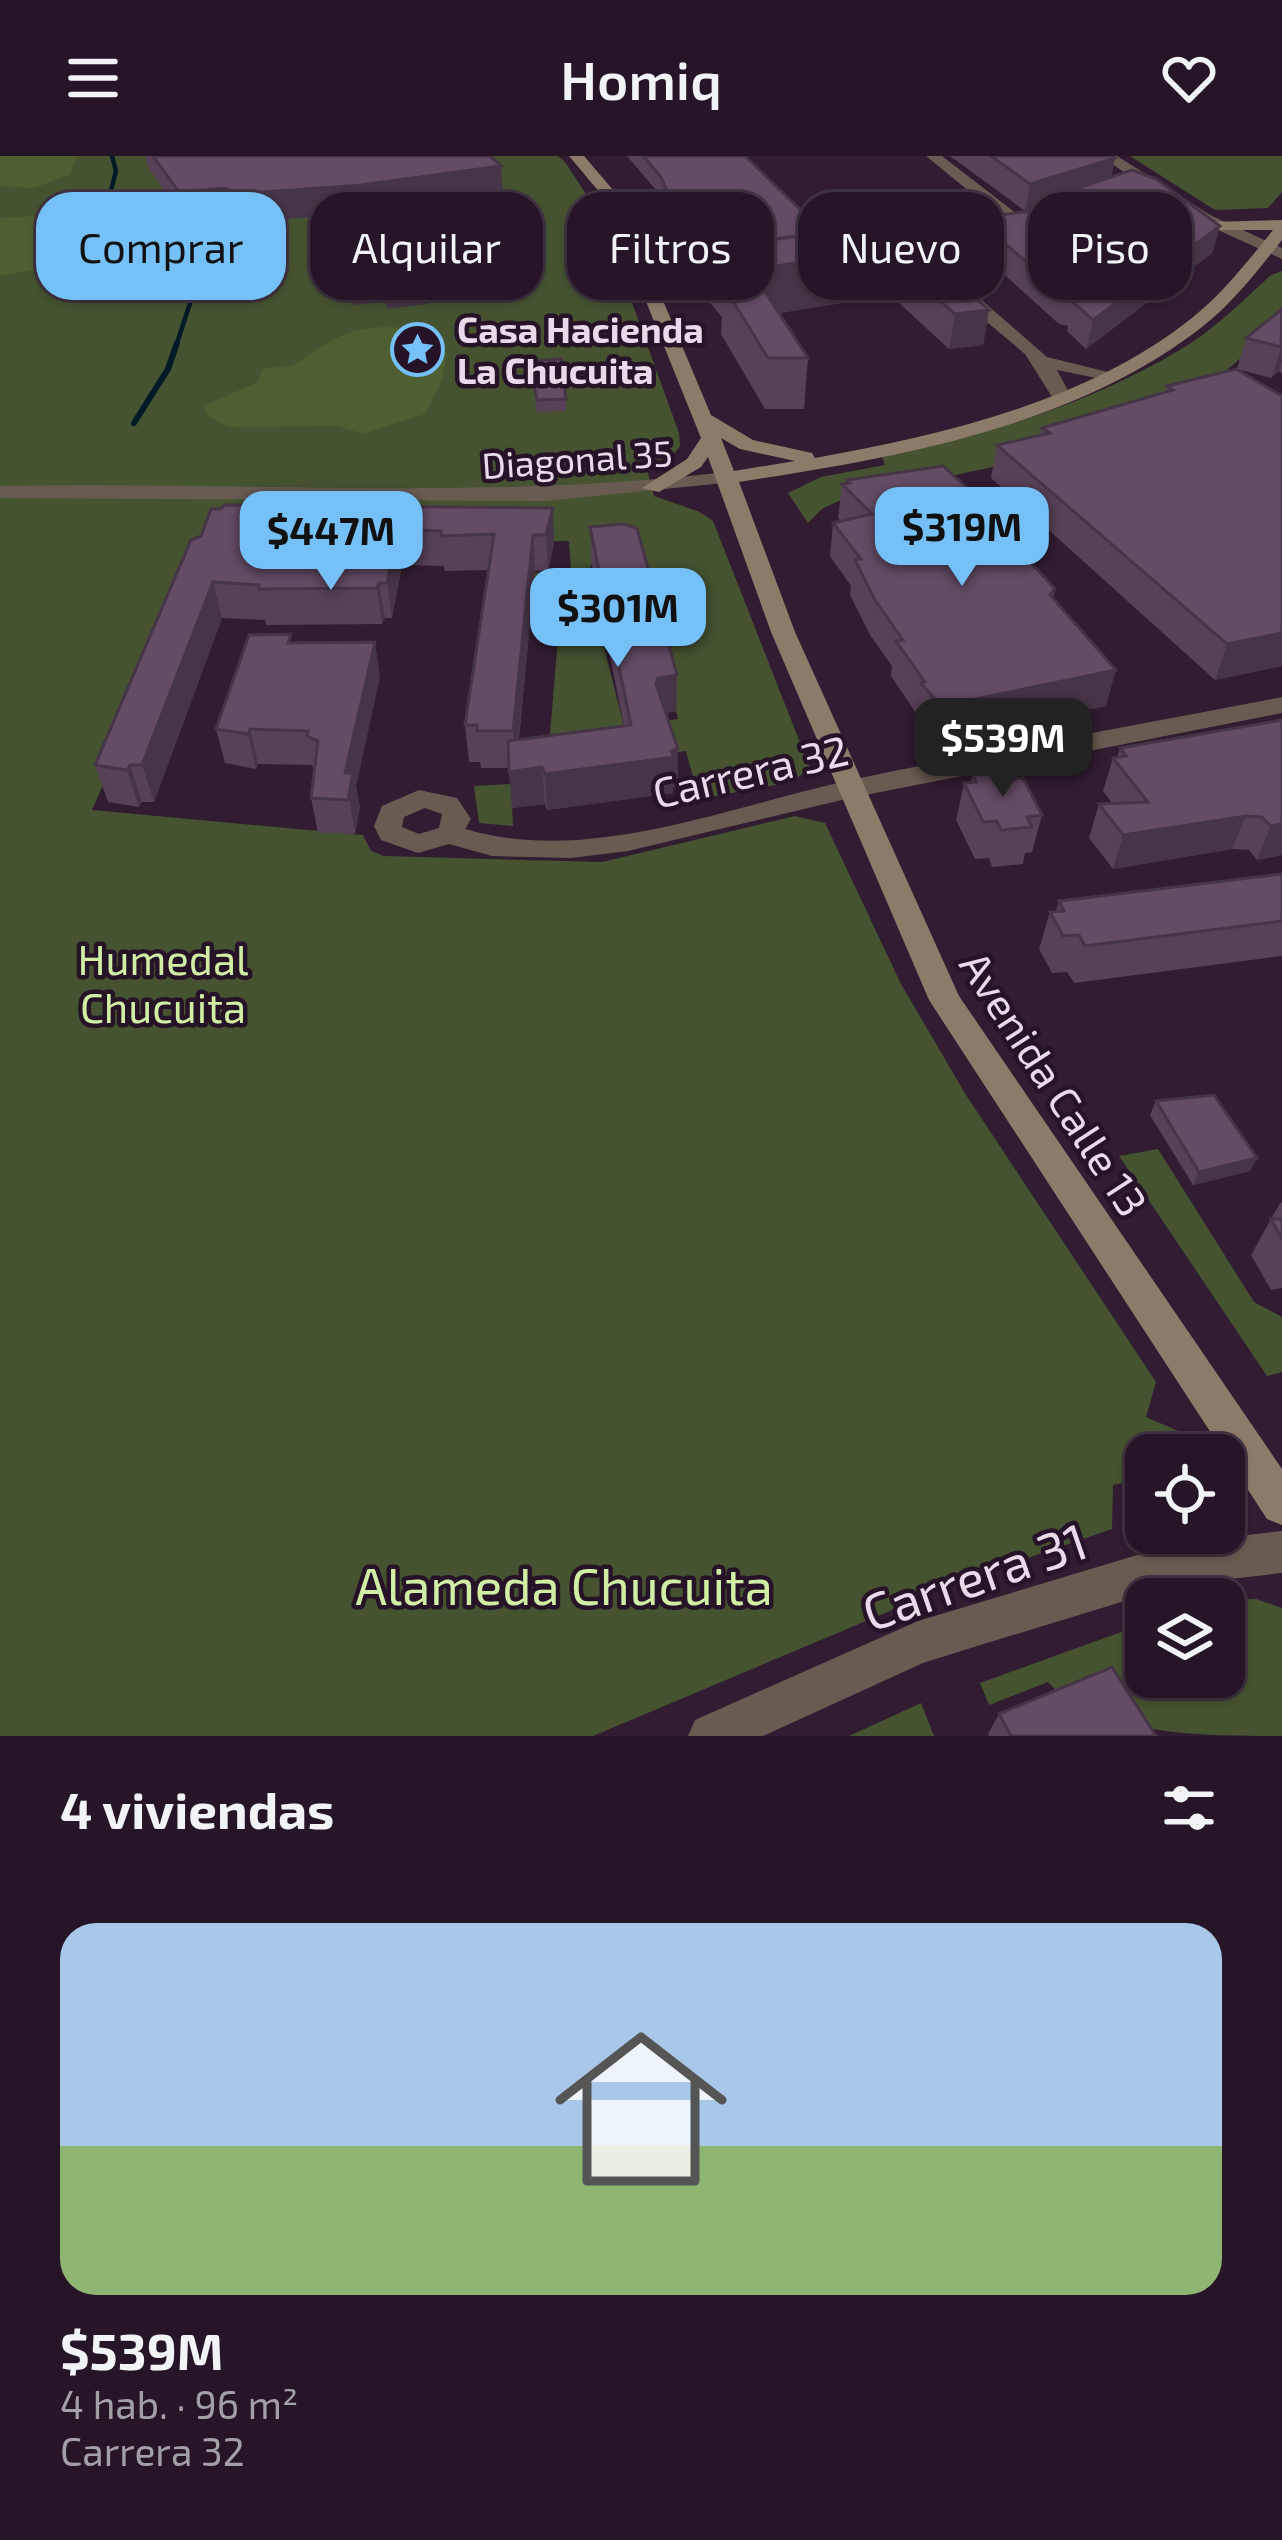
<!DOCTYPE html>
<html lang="es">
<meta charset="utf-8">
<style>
:root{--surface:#251526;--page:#312232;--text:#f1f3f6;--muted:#a39fa7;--line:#423443;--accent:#75c0f6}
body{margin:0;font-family:"Exo 2",sans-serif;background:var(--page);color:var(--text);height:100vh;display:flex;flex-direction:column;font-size:45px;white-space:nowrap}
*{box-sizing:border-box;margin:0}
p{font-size:39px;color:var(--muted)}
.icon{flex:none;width:66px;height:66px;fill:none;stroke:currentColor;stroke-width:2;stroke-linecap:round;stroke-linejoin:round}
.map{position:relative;height:1580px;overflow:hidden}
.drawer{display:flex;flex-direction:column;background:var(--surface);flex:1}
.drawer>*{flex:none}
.guide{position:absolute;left:36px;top:36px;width:1212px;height:108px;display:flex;gap:24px}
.buttons{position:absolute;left:1125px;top:1278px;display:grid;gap:24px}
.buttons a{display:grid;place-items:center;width:120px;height:120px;border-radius:24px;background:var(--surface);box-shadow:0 3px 9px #0004,0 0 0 3px var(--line);font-size:60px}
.price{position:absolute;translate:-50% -102px;padding:0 27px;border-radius:24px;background:var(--accent);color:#111;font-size:39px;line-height:78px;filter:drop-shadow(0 3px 6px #0008)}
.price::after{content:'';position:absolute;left:50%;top:72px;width:36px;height:27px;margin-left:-18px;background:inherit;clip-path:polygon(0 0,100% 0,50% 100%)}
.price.on{background:#222;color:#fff}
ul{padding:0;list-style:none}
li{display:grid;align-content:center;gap:24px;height:636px;padding:0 60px}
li+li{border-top:3px solid var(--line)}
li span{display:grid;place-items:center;height:372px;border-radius:36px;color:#555}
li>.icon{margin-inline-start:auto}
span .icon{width:216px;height:216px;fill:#fffc;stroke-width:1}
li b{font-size:51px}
h2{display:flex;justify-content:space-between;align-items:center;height:144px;padding:0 60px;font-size:51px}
.chip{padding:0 42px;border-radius:36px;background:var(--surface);box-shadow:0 3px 9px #0004,0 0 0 3px var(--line);font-size:42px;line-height:108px}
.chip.on{background:var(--accent);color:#111}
header{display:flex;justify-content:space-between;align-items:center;height:156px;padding:0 60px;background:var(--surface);font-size:54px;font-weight:600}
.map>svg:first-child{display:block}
.green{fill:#455331;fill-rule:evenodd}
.forest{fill:#4e6031}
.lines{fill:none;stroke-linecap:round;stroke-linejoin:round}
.stream-far1{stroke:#001a27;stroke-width:4.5}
.stream{stroke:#001a27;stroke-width:6}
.minor{fill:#685c52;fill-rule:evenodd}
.tertiary{fill:#685c52;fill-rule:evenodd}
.secondary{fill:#8d7b6a;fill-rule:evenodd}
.wall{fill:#564157}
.shaded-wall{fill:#463547}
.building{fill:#644c65;stroke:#463547;stroke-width:3}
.labels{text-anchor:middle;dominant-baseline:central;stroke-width:9;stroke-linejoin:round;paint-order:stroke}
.far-poi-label{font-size:36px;font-weight:bold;fill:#e8dae8;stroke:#271328;text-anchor:start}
.far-street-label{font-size:36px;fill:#e8dae8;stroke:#271328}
.street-label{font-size:42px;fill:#e8dae8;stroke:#271328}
.park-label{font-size:42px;fill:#d0efa4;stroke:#271328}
.near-street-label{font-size:51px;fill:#e8dae8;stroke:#271328}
.near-park-label{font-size:51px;fill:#d0efa4;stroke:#271328}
</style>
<header><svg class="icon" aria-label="menu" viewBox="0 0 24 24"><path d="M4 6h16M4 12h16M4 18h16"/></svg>Homiq<svg class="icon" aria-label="heart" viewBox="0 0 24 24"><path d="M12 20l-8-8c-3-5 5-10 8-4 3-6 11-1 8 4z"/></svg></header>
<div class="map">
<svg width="1282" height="1580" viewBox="0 0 1282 1580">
<rect width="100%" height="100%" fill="#311c32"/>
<g class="green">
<path d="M 0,0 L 558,0 L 565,6 L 601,61 L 679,277 L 680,290 L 671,302 L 645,307 L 654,340 L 700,356 L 713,365 L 810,612 L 792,626 L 699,643 L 686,595 L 547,614 L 563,422 L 495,422 L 571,412 L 569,385 L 432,386 L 217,372 L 92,654 L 363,679 L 371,695 L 384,700 L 602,706 L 795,660 L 825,667 L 901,828 L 966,939 L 1156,1226 L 1146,1261 L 1192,1281 L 1194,1299 L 1146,1299 L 1146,1346 L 1128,1326 L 1113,1329 L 1112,1373 L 961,1425 L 593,1580 L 0,1580 ZM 594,403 L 637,407 L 678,563 L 624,570 L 586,420 Z"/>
<path d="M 1130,0 L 1282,0 L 1282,36 L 1268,52 L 1215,54 Z"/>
<path d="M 977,49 L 999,69 L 928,90 L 854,105 L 831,84 Z"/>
<path d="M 1282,115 L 1282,167 L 1221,219 L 1016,306 L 843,343 L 822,353 L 808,367 L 788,337 L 821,321 L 885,309 L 882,301 C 985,279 1087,249 1178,195 C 1213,175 1241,146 1271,119 Z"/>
<path d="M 511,628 L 513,670 L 479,667 L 474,630 Z"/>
<path d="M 1158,993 L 1254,1146 L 1282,1161 L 1282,1216 L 1267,1220 L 1119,1000 Z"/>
<path d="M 1256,1443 L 1282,1452 L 1282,1580 C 1205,1580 1096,1580 1048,1526 L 989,1549 L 980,1527 L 1146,1467 L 1146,1521 L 1224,1521 L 1224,1444 Z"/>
<path d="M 921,1547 L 934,1580 L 849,1580 Z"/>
</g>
<g class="forest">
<path d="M 0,0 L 77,0 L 70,18 L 35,32 L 0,30 Z"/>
<path d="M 35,60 L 67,79 L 40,98 L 34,114 L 0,120 L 0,62 Z"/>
<path d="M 395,171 L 437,186 L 447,197 L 442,224 L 425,258 L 363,278 L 338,270 L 228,271 L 208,260 L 204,250 L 258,226 L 262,213 C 273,210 290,213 299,206 C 331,182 352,170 395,171 Z"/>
</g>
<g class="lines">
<path class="stream-far1" d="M 112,0 L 116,15 L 107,50 L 157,85 L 204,88 L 236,98 L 198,123 L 176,190"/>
<path class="stream" d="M 134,267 L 168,213 L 177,187"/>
<g class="minor">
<path d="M 926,0 L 942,0 L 1026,65 L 1026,71 L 887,108 L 887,102 L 1008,67 Z"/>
<path d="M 745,123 L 753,128 L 751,132 L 652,144 L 643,139 L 652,134 Z"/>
<path d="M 950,127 L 962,127 L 1047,201 L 1120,219 L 1111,225 L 1057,214 L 1071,240 L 1054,244 L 1025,198 L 950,135 Z"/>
<path d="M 727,316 L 737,322 L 734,326 L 545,345 L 0,342 L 0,330 C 243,325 485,345 727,316 Z"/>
<path d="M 1282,541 L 1282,557 L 850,642 L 628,695 L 571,702 L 492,700 L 449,688 L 418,697 L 381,684 L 374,670 L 382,650 L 419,634 L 457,642 L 471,663 L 465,673 C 589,710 730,650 851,624 C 994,594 1138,569 1282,541 ZM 425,652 L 442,658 L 439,672 L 419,678 L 402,671 L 404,661 Z"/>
<path d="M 1282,1375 L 1282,1417 L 1177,1429 L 974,1491 L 923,1507 L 763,1580 L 688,1580 L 695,1564 L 918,1465 L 1177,1387 Z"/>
</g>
<path class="tertiary" d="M 1100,0 L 1117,0 L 1210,59 L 1282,92 L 1282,103 L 1198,65 Z"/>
<path class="secondary" d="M 569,0 L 584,0 L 613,34 L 628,61 L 711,259 L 753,284 L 812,297 L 815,302 C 946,278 1086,246 1192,162 C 1223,137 1248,105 1273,74 L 1217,74 L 1209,69 L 1211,66 L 1282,64 L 1282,84 C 1258,114 1233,147 1202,171 C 1072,272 898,301 739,326 L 795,476 L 959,840 L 1282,1313 L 1282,1369 L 1267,1363 L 929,844 L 771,476 L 708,301 L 701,311 L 659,336 L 642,332 L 687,303 L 701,282 L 612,61 L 601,38 ZM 721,282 L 740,293 L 795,305 L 734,315 Z"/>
</g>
<g class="wall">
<path d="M 145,0 L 490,0 L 501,10 L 503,38 L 365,57 L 244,66 L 230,60 L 185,64 L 148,11 Z"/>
<path d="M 627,0 L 745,0 L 823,76 L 872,95 L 866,143 L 779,157 L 808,202 L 804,253 L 765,253 L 721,178 L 722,161 L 705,141 L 706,121 L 696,123 L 661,40 Z"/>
<path d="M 950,0 L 1112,0 L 1115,2 L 1111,21 L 1220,70 L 1212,97 L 1086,193 L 1067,175 L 1068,170 L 1059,168 L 977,94 L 981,67 L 997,65 L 998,59 L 1046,54 L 1047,48 L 1025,55 Z"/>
<path d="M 876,88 L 944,107 L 943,113 L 989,154 L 983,189 L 949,193 L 872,122 Z"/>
<path d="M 1282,153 L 1282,217 L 1279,215 L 1271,222 L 1237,213 L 1246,182 Z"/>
<path d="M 529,205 L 566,243 L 566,255 L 537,256 Z"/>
<path d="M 1167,230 L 1282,240 L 1282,510 L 1215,524 L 991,322 L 997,289 L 1040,279 L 1042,272 L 1165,237 Z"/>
<path d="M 847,324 L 980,343 L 1007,363 L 1006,368 L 1028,403 L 1055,433 L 1053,442 L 1106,550 L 934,586 L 915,562 L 916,557 L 891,520 L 892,510 L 870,479 L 850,439 L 851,430 L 830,400 L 833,367 L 841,365 L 838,362 L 842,328 L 847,328 Z"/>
<path d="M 553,352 L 554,387 L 548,414 L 535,415 L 519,583 L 624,570 L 591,405 L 590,371 L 677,519 L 676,555 L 666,557 L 678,630 L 673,631 L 673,637 L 547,654 L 545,648 L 512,652 L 509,612 L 481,612 L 480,606 L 469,606 L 465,569 L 488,414 L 445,415 L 444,410 L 402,409 L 392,462 L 385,462 L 382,468 L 266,469 L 265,464 L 222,462 L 154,646 L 142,646 L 139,651 L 108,646 L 95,609 L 191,384 Z"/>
<path d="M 292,487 L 380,520 L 356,630 L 360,651 L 355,678 L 318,677 L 311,642 L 314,615 L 312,609 L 258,608 L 256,613 L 225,607 L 216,573 Z"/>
<path d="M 1282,564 L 1282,699 L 1257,704 L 1249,694 L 1232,693 L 1113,713 L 1089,682 L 1099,648 L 1113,648 L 1103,635 L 1113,602 L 1117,601 L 1120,592 Z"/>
<path d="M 973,618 L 1008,623 L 1042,659 L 1032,696 L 1025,697 L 1023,708 L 992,711 L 989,702 L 975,703 L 956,664 L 964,627 L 971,626 Z"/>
<path d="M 1282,718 L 1282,800 L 1074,827 L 1067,816 L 1052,817 L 1039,793 L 1050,756 L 1056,755 L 1059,745 Z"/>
<path d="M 1156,945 L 1257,1002 L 1250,1015 L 1193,1029 L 1150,959 Z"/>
<path d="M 1280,1047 L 1282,1047 L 1282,1132 L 1271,1134 L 1251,1099 Z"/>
<path d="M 999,1558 L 1156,1580 L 989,1580 L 988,1578 Z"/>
</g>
<g class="shaded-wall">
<path d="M 1115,2 L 1110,29 L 1048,42 L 1047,48 L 1025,55 L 1030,28 Z"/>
<path d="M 501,10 L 503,38 L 365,57 L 244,66 L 238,38 Z"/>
<path d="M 225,32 L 230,60 L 185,64 L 179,36 Z"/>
<path d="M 1220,70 L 1212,97 L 1086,193 L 1093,164 Z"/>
<path d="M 872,95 L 866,143 L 749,162 L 751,115 Z"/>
<path d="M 706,101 L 706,121 L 696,123 L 697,102 Z"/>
<path d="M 380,134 L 382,146 L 354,149 L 352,137 Z"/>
<path d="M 426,137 L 427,148 L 387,153 L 385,142 Z"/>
<path d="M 989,154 L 983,189 L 949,193 L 955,158 Z"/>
<path d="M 1282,190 L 1282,205 L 1279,215 L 1271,222 Z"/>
<path d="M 553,352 L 554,387 L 548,414 L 546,379 Z"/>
<path d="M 397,374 L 402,409 L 392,462 L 387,427 Z"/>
<path d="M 533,379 L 535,415 L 516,611 L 513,575 Z"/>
<path d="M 213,426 L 222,462 L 154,646 L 142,609 Z"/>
<path d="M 379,427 L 385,462 L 382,468 L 377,432 Z"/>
<path d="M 1282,477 L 1282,510 L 1215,524 L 1227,488 Z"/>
<path d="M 375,486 L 380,520 L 356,630 L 360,651 L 355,678 L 345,617 Z"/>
<path d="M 1116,514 L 1106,550 L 934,586 L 941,550 Z"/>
<path d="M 677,519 L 676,555 L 658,558 L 656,528 L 658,522 Z"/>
<path d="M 250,573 L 258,608 L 256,613 L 248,578 Z"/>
<path d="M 678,593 L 678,630 L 673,631 L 673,637 L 547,654 L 545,618 Z"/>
<path d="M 130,609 L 142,646 L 139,651 L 127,614 Z"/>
<path d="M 542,611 L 545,648 L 512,652 L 509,616 Z"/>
<path d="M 1246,660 L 1232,693 L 1113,713 L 1123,679 Z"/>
<path d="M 1282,668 L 1282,699 L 1257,704 L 1271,670 Z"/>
<path d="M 1257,1002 L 1250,1015 L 1193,1029 L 1199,1016 Z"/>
</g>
<g class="building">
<path d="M 153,0 L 490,0 L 501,10 L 361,29 L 238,38 L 225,32 L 179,36 Z"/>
<path d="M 643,0 L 745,0 L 823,76 L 706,93 L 706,101 L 697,102 L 661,21 Z"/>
<path d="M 991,0 L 1112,0 L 1115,2 L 1030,28 Z"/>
<path d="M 1132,14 L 1156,23 L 1220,70 L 1093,164 L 1073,146 L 1078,143 L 1065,139 L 981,67 L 1004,64 L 998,59 L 1063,52 L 1048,42 Z"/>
<path d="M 848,73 L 872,95 L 751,114 L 808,202 L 768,202 L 723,129 L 738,129 L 706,93 Z"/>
<path d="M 914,83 L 944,107 L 938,108 L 989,154 L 955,158 L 876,88 Z"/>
<path d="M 415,101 L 426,137 L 385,142 L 380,134 L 352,137 L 353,109 Z"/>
<path d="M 1282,153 L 1281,191 L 1246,182 Z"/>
<path d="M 561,203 L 566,243 L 537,244 L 529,205 Z"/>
<path d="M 1236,213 L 1282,240 L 1282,477 L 1227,488 L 997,289 L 1050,277 L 1042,272 L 1173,234 L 1167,230 Z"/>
<path d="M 943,310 L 980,343 L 989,342 L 1007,363 L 1002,363 L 1029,394 L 1025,400 L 1055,433 L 1050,439 L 1116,514 L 941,550 L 921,527 L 925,526 L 896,485 L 903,484 L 875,444 L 855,404 L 861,403 L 833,367 L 872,358 L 842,328 L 850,327 L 847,324 Z"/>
<path d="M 224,349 L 553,352 L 546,379 L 533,379 L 513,575 L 477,575 L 477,569 L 465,569 L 494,378 L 441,380 L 441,375 L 397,374 L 387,427 L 379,427 L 377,432 L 259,433 L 259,429 L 213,426 L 142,609 L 130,609 L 127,614 L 95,609 L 191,384 L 201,380 L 211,353 L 221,353 Z"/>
<path d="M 623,368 L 637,372 L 677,519 L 658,522 L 656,528 L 678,593 L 671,595 L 674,601 L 545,618 L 542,611 L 509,616 L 508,585 L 631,569 L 590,371 Z"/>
<path d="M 291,478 L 288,487 L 375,486 L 345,617 L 353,617 L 348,644 L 311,642 L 318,585 L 307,580 L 308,575 L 250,573 L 248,578 L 216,573 L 249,479 Z"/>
<path d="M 1282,564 L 1282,668 L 1271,670 L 1262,661 L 1246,660 L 1123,679 L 1099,648 L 1148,646 L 1113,602 L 1126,600 L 1120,592 Z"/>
<path d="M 1003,614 L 1008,623 L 1023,622 L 1042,659 L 1027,661 L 1032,671 L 1001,674 L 997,665 L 983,666 L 964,627 L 976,626 L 973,618 Z"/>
<path d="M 1282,718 L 1282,765 L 1085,790 L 1079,779 L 1063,780 L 1050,756 L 1064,755 L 1059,745 Z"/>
<path d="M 1214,939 L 1257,1002 L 1199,1016 L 1156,945 Z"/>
<path d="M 1271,1063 L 1282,1063 L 1282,1083 Z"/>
<path d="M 1112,1511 L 1156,1580 L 1011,1580 L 999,1558 Z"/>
</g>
<defs>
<symbol id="sight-ring" viewBox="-11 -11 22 22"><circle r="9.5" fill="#271328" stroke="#75c0f6" stroke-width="1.5"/><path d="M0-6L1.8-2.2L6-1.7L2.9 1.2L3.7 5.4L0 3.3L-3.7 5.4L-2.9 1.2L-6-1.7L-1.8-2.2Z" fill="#75c0f6"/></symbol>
</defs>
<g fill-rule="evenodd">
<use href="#sight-ring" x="388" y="164" width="59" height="59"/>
</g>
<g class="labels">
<g class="far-poi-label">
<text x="457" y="172">Casa Hacienda<tspan x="457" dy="41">La Chucuita</tspan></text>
</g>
<g class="far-street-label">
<text transform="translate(577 302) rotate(-4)">Diagonal 35</text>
</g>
<g class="street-label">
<text transform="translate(750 614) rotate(-13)">Carrera 32</text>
<text transform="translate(1055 927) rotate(57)">Avenida Calle 13</text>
</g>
<g class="park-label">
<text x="163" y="802">Humedal<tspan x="163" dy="48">Chucuita</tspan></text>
</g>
<g class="near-street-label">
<text transform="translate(974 1419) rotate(-19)">Carrera 31</text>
</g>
<g class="near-park-label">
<text x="564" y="1428">Alameda Chucuita</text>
</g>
</g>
</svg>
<div class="buttons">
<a><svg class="icon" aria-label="locate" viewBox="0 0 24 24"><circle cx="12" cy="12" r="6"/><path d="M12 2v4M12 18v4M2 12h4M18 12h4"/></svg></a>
<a><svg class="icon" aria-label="layers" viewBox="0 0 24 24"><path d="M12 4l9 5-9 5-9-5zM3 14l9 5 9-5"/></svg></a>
</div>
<b class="price" style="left:962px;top:433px">$319M</b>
<b class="price" style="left:331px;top:437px">$447M</b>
<b class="price" style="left:618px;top:514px">$301M</b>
<b class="price on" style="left:1003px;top:644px">$539M</b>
<div class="guide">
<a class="chip on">Comprar</a>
<a class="chip">Alquilar</a>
<a class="chip">Filtros</a>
<a class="chip">Nuevo</a>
<a class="chip">Piso</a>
</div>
</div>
<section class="drawer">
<h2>4 viviendas<svg class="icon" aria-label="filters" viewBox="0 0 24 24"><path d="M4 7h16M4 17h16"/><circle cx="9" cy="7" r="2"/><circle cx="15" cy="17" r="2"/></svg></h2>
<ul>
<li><span style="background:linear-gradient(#a9c7e8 60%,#8fb573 0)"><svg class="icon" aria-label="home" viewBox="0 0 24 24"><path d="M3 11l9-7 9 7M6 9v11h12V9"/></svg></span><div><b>$539M</b><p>4 hab. · 96 m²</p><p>Carrera 32</p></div></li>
</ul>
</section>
